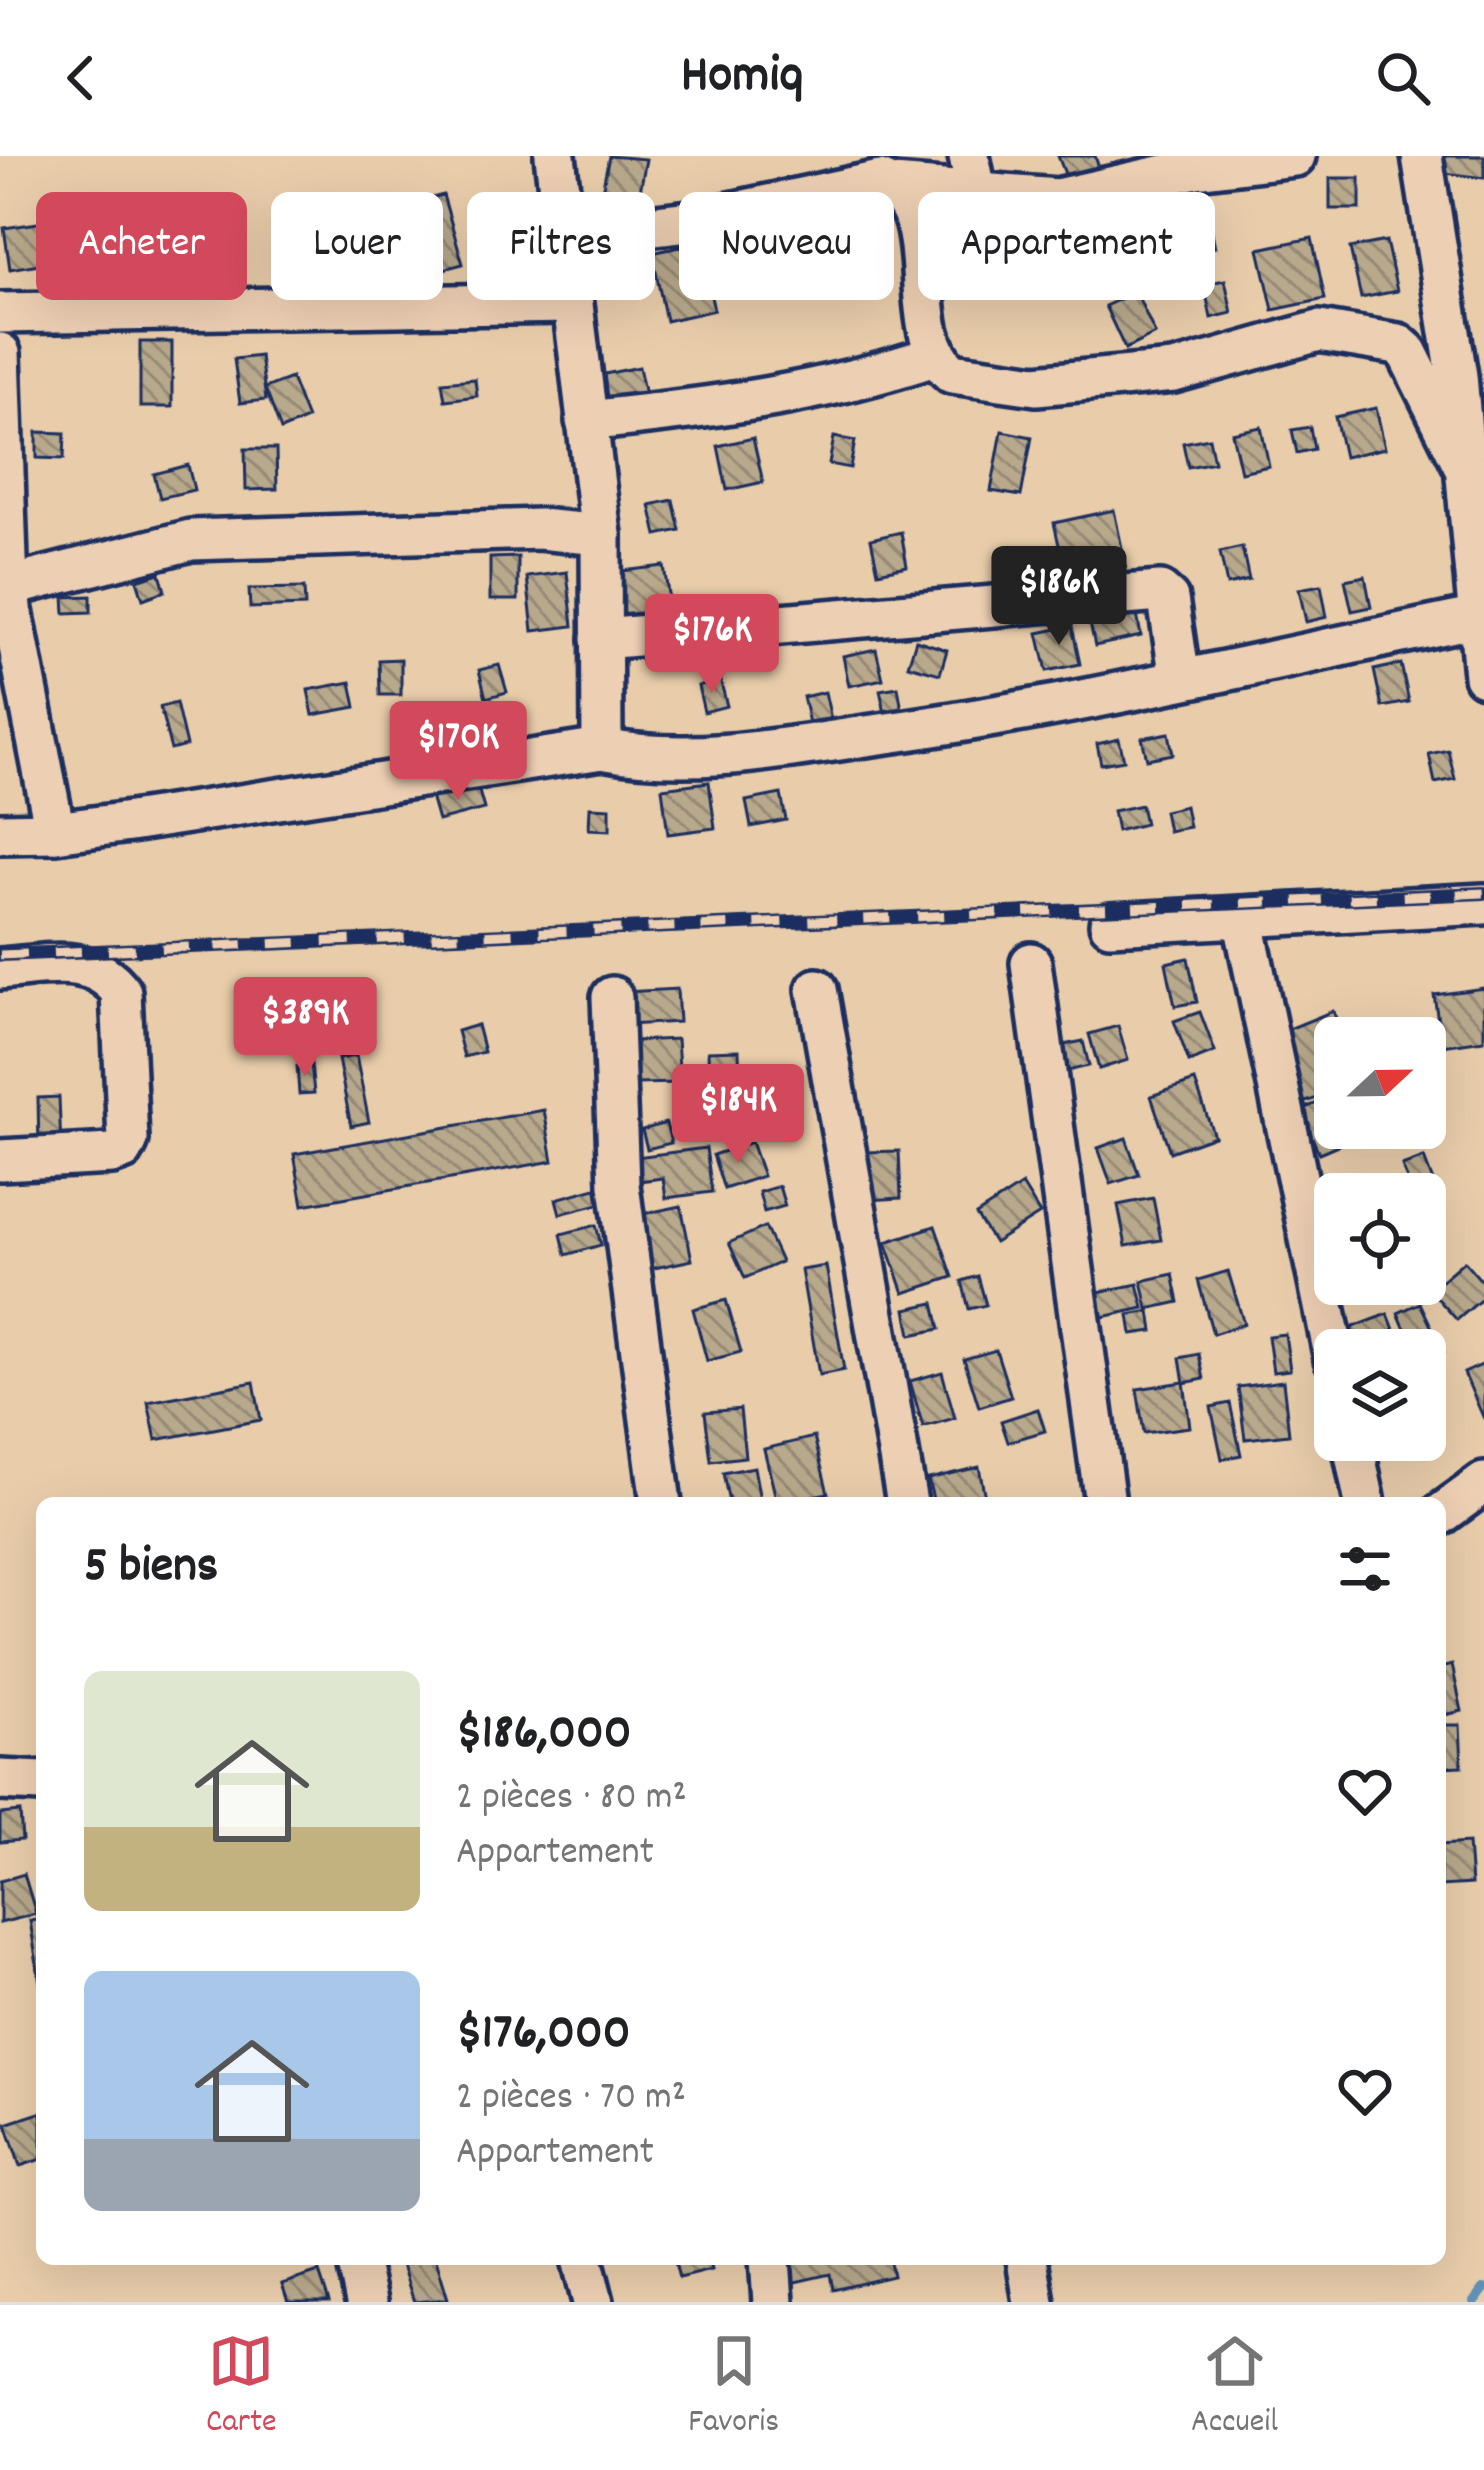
<!DOCTYPE html>
<html lang="fr">
<meta charset="utf-8">
<style>
:root{--surface:#fff;--page:#f2f2f2;--text:#202124;--muted:#757577;--line:#e0e0e0;--accent:#d1495b}
body{margin:0;font-family:Dekko,sans-serif;background:var(--page);color:var(--text);height:100vh;display:flex;flex-direction:column;font-size:45px;white-space:nowrap}
*{box-sizing:border-box;margin:0}
p{font-size:39px;color:var(--muted)}
.icon{flex:none;width:66px;height:66px;fill:none;stroke:currentColor;stroke-width:2;stroke-linecap:round;stroke-linejoin:round}
.map{position:relative;flex:1;overflow:hidden}
.side{position:absolute;left:36px;top:1341px;width:1410px;height:768px;display:flex;flex-direction:column;background:var(--surface);border-radius:18px;box-shadow:0 12px 48px #0002}
.side>*{flex:none}
.guide{position:absolute;left:36px;top:36px;width:1413px;height:108px;display:flex;gap:24px}
.needle{width:78px;rotate:68deg}
.controls{position:absolute;left:1314px;top:861px;display:grid;gap:24px}
.controls a{display:grid;place-items:center;width:132px;height:132px;border-radius:18px;background:var(--surface);box-shadow:0 12px 48px #0002;font-size:60px}
.price{position:absolute;translate:-50% -102px;padding:0 27px;border-radius:12px;background:var(--accent);color:#fff;font-size:39px;line-height:78px;filter:drop-shadow(0 3px 6px #0008)}
.price::after{content:'';position:absolute;left:50%;top:72px;width:36px;height:27px;margin-left:-18px;background:inherit;clip-path:polygon(0 0,100% 0,50% 100%)}
.price.current{background:#222;color:#fff}
ul{padding:0;list-style:none}
li{display:flex;align-items:center;gap:36px;height:300px;padding:0 48px}
li span{display:grid;place-items:center;flex:none;width:336px;height:240px;border-radius:18px;color:#555}
li>.icon{margin-inline-start:auto}
span .icon{width:144px;height:144px;fill:#fffc;stroke-width:1}
li b{font-size:51px}
h2{display:flex;justify-content:space-between;align-items:center;height:144px;padding:0 48px;font-size:51px}
.pill{padding:0 42px;border-radius:18px;background:var(--surface);box-shadow:0 12px 48px #0002;font-size:42px;line-height:108px}
.pill.current{background:var(--accent);color:#fff}
header{display:flex;justify-content:space-between;align-items:center;height:156px;padding:0 48px;background:var(--surface);font-size:54px;font-weight:800}
.menu{display:flex;justify-content:space-around;align-items:center;height:168px;border-top:3px solid var(--line);background:var(--surface);font-size:33px;color:var(--muted)}
.menu a{display:grid;justify-items:center;gap:6px}
.menu .current{color:var(--accent)}
.map>svg:first-child{display:block}
.lines{fill:none;stroke-linecap:round;stroke-linejoin:round}
.stream{stroke:#6190b6;stroke-width:10}
.building{fill:url(#building-back-hatch);stroke:#1b2f5e;stroke-width:3}
.minor-casing{stroke:#1b2f5e;stroke-width:48}
.minor{stroke:#edcfb3;stroke-width:39}
.rail-casing{stroke:#1b2f5e;stroke-width:14}
.rail{stroke:#edcfb3;stroke-width:9;stroke-dasharray:27;stroke-linecap:butt}
</style>
<header><svg class="icon" aria-label="back" viewBox="0 0 24 24"><path d="M15 5l-7 7 7 7"/></svg>Homiq<svg class="icon" aria-label="search" viewBox="0 0 24 24"><circle cx="10" cy="10" r="6"/><path d="M15 15l6 6"/></svg></header>
<div class="map">
<svg width="1484" height="2146" viewBox="0 0 1484 2146">
<defs>
<pattern id="building-back-hatch" width="6" height="6" patternUnits="userSpaceOnUse" patternTransform="scale(3)"><rect width="6" height="6" fill="#b9a98c"/><path d="M-1 5l2 2M0 0l6 6M5-1l2 2" fill="none" stroke="#968a76"/></pattern>
</defs>
<rect width="100%" height="100%" fill="#e9cdab"/>
<filter id="ink" filterUnits="userSpaceOnUse"><feTurbulence type="fractalNoise" baseFrequency=".00833" numOctaves="2"/><feDisplacementMap in="SourceGraphic" scale="24" xChannelSelector="R" yChannelSelector="G"/><feConvolveMatrix kernelMatrix="1 2 1 2 8 2 1 2 1" color-interpolation-filters="sRGB"/></filter>
<g filter="url(#ink)">
<g class="lines">
<path class="stream" d="M 1474,2146 L 1484,2133"/>
</g>
<g class="building">
<path d="M 609,0 L 646,3 L 638,46 L 601,40 Z"/>
<path d="M 1058,0 L 1095,0 L 1102,21 L 1071,33 Z"/>
<path d="M 1430,0 L 1484,0 L 1484,22 L 1429,15 Z"/>
<rect x="1330" y="22" width="30" height="31"/>
<path d="M 443,39 L 463,108 L 433,116 L 413,47 Z"/>
<path d="M 1160,61 L 1164,83 L 1147,87 L 1143,65 Z"/>
<path d="M 45,66 L 51,106 L 10,113 L 4,72 Z"/>
<path d="M 1036,68 L 1055,116 L 1022,129 L 1003,81 Z"/>
<path d="M 1211,71 L 1215,91 L 1191,96 L 1187,76 Z"/>
<path d="M 1312,82 L 1325,143 L 1273,154 L 1259,93 Z"/>
<path d="M 1386,85 L 1397,135 L 1361,142 L 1350,92 Z"/>
<path d="M 699,87 L 714,154 L 666,165 L 652,97 Z"/>
<path d="M 820,93 L 830,121 L 814,126 L 804,98 Z"/>
<path d="M 1225,124 L 1232,157 L 1211,162 L 1204,128 Z"/>
<path d="M 1136,136 L 1155,178 L 1125,193 L 1105,150 Z"/>
<rect x="140" y="186" width="32" height="65"/>
<path d="M 260,200 L 266,244 L 240,247 L 234,203 Z"/>
<path d="M 639,211 L 645,239 L 605,247 L 600,219 Z"/>
<path d="M 291,222 L 307,263 L 281,274 L 265,232 Z"/>
<path d="M 475,223 L 477,240 L 445,244 L 442,226 Z"/>
<path d="M 1376,252 L 1385,292 L 1344,301 L 1335,261 Z"/>
<path d="M 1261,271 L 1269,310 L 1241,316 L 1232,277 Z"/>
<path d="M 1310,271 L 1314,293 L 1297,297 L 1292,274 Z"/>
<path d="M 1002,275 L 1032,281 L 1021,340 L 991,335 Z"/>
<path d="M 37,276 L 65,277 L 64,303 L 37,302 Z"/>
<path d="M 834,281 L 855,285 L 850,312 L 829,308 Z"/>
<path d="M 753,282 L 763,326 L 727,334 L 718,290 Z"/>
<path d="M 1209,282 L 1214,306 L 1188,311 L 1183,287 Z"/>
<path d="M 245,293 L 276,293 L 277,333 L 246,334 Z"/>
<path d="M 188,309 L 194,334 L 160,342 L 154,318 Z"/>
<path d="M 673,344 L 680,374 L 657,379 L 650,349 Z"/>
<path d="M 1114,354 L 1126,411 L 1067,424 L 1054,367 Z"/>
<path d="M 901,376 L 907,410 L 878,416 L 871,383 Z"/>
<path d="M 1242,391 L 1249,424 L 1227,429 L 1220,396 Z"/>
<path d="M 518,401 L 518,444 L 490,444 L 490,402 Z"/>
<path d="M 664,410 L 672,466 L 621,473 L 614,416 Z"/>
<path d="M 567,416 L 573,470 L 533,475 L 527,421 Z"/>
<path d="M 160,417 L 165,435 L 143,443 L 137,424 Z"/>
<path d="M 1365,420 L 1371,451 L 1352,455 L 1345,424 Z"/>
<path d="M 1321,429 L 1327,461 L 1306,466 L 1299,433 Z"/>
<path d="M 304,432 L 305,450 L 250,452 L 249,433 Z"/>
<path d="M 91,440 L 91,456 L 65,457 L 64,441 Z"/>
<path d="M 1136,453 L 1141,480 L 1095,490 L 1089,463 Z"/>
<path d="M 1072,470 L 1080,508 L 1047,515 L 1038,477 Z"/>
<path d="M 916,484 L 947,494 L 940,518 L 908,509 Z"/>
<path d="M 876,493 L 883,523 L 849,530 L 843,500 Z"/>
<path d="M 401,503 L 401,539 L 380,539 L 379,504 Z"/>
<path d="M 1401,508 L 1409,546 L 1382,551 L 1374,514 Z"/>
<path d="M 499,509 L 507,536 L 486,542 L 479,514 Z"/>
<path d="M 720,523 L 727,550 L 704,556 L 698,530 Z"/>
<path d="M 351,526 L 356,551 L 313,559 L 308,534 Z"/>
<path d="M 898,531 L 902,554 L 885,557 L 880,534 Z"/>
<path d="M 825,536 L 831,563 L 809,567 L 803,541 Z"/>
<path d="M 176,547 L 186,590 L 171,594 L 160,551 Z"/>
<path d="M 1169,577 L 1173,598 L 1147,603 L 1142,582 Z"/>
<path d="M 1119,583 L 1124,604 L 1101,608 L 1097,588 Z"/>
<path d="M 1448,594 L 1455,623 L 1435,627 L 1429,598 Z"/>
<path d="M 709,626 L 715,672 L 668,678 L 662,632 Z"/>
<path d="M 477,628 L 484,653 L 438,665 L 431,641 Z"/>
<path d="M 781,638 L 786,664 L 751,671 L 746,645 Z"/>
<path d="M 1141,649 L 1145,668 L 1117,675 L 1113,655 Z"/>
<path d="M 1185,650 L 1189,671 L 1168,675 L 1164,655 Z"/>
<path d="M 590,651 L 610,652 L 610,674 L 589,673 Z"/>
<path d="M 1188,802 L 1197,846 L 1175,850 L 1166,807 Z"/>
<path d="M 1484,832 L 1484,884 L 1442,890 L 1434,839 Z"/>
<path d="M 677,833 L 679,866 L 627,869 L 625,836 Z"/>
<path d="M 1333,855 L 1344,882 L 1335,882 L 1335,936 L 1303,947 L 1274,879 Z"/>
<path d="M 1200,856 L 1215,896 L 1189,906 L 1174,865 Z"/>
<path d="M 477,869 L 484,896 L 464,901 L 457,875 Z"/>
<path d="M 1118,870 L 1128,904 L 1099,913 L 1089,878 Z"/>
<path d="M 677,883 L 680,927 L 636,928 L 634,885 Z"/>
<path d="M 1083,885 L 1089,910 L 1055,918 L 1049,892 Z"/>
<path d="M 739,894 L 740,923 L 709,925 L 708,895 Z"/>
<path d="M 356,900 L 369,966 L 351,970 L 338,903 Z"/>
<path d="M 311,908 L 314,937 L 299,938 L 297,910 Z"/>
<path d="M 1195,925 L 1214,980 L 1170,996 L 1151,940 Z"/>
<path d="M 673,930 L 687,930 L 690,980 L 676,981 Z"/>
<path d="M 59,941 L 61,993 L 39,993 L 38,942 Z"/>
<path d="M 1327,943 L 1335,972 L 1339,972 L 1345,986 L 1319,997 L 1300,954 Z"/>
<path d="M 544,954 L 553,1005 L 303,1049 L 294,998 Z"/>
<path d="M 666,967 L 671,987 L 647,993 L 642,974 Z"/>
<path d="M 1126,982 L 1139,1019 L 1111,1028 L 1098,992 Z"/>
<path d="M 751,986 L 763,1020 L 724,1033 L 713,999 Z"/>
<path d="M 706,992 L 712,1036 L 666,1042 L 663,1022 L 631,1026 L 628,1002 Z"/>
<path d="M 899,995 L 901,1042 L 868,1044 L 865,996 Z"/>
<path d="M 1424,1002 L 1437,1036 L 1425,1041 L 1412,1038 L 1402,1010 Z"/>
<path d="M 1022,1029 L 1040,1058 L 994,1087 L 976,1059 Z"/>
<path d="M 779,1030 L 785,1050 L 764,1056 L 759,1036 Z"/>
<path d="M 599,1031 L 603,1047 L 560,1058 L 556,1043 Z"/>
<path d="M 1153,1042 L 1161,1084 L 1126,1090 L 1118,1049 Z"/>
<path d="M 681,1050 L 692,1104 L 650,1113 L 638,1059 Z"/>
<path d="M 596,1069 L 601,1089 L 566,1099 L 561,1078 Z"/>
<path d="M 935,1070 L 953,1121 L 904,1137 L 886,1086 Z"/>
<path d="M 765,1071 L 781,1106 L 745,1122 L 729,1087 Z"/>
<path d="M 1464,1105 L 1484,1128 L 1484,1141 L 1457,1164 L 1430,1134 Z"/>
<path d="M 826,1110 L 844,1214 L 819,1219 L 801,1114 Z"/>
<path d="M 1228,1115 L 1244,1168 L 1213,1178 L 1198,1124 Z"/>
<path d="M 1173,1118 L 1179,1146 L 1148,1153 L 1142,1125 Z"/>
<path d="M 978,1120 L 986,1149 L 969,1153 L 962,1125 Z"/>
<path d="M 1138,1128 L 1144,1152 L 1094,1163 L 1088,1138 Z"/>
<path d="M 726,1144 L 741,1196 L 707,1205 L 693,1153 Z"/>
<path d="M 934,1147 L 940,1173 L 911,1179 L 906,1153 Z"/>
<path d="M 1420,1147 L 1444,1197 L 1425,1206 L 1425,1194 L 1414,1194 L 1398,1157 Z"/>
<path d="M 1150,1155 L 1153,1175 L 1132,1178 L 1129,1159 Z"/>
<path d="M 1388,1158 L 1402,1194 L 1351,1194 L 1343,1175 Z"/>
<path d="M 1285,1178 L 1290,1214 L 1273,1216 L 1268,1180 Z"/>
<path d="M 996,1194 L 1011,1241 L 979,1251 L 964,1203 Z"/>
<path d="M 1199,1198 L 1204,1223 L 1184,1227 L 1180,1202 Z"/>
<path d="M 1484,1208 L 1484,1263 L 1464,1217 Z"/>
<path d="M 942,1216 L 955,1262 L 923,1271 L 910,1225 Z"/>
<path d="M 1283,1225 L 1289,1278 L 1245,1283 L 1238,1231 Z"/>
<path d="M 254,1226 L 261,1264 L 156,1284 L 148,1246 Z"/>
<path d="M 1184,1226 L 1190,1271 L 1144,1277 L 1137,1233 Z"/>
<path d="M 1230,1247 L 1241,1299 L 1222,1303 L 1211,1251 Z"/>
<path d="M 740,1253 L 745,1301 L 711,1305 L 705,1256 Z"/>
<path d="M 1038,1253 L 1045,1275 L 1008,1286 L 1001,1265 Z"/>
<path d="M 814,1281 L 828,1337 L 777,1347 L 764,1293 Z"/>
<path d="M 754,1311 L 760,1344 L 729,1347 L 723,1317 Z"/>
<path d="M 979,1311 L 986,1347 L 934,1347 L 928,1323 Z"/>
<path d="M 1452,1509 L 1462,1555 L 1440,1560 L 1440,1512 Z"/>
<path d="M 1440,1569 L 1460,1569 L 1462,1610 L 1440,1611 Z"/>
<path d="M 20,1656 L 22,1684 L 0,1686 L 0,1658 Z"/>
<path d="M 1468,1687 L 1471,1728 L 1440,1730 L 1440,1689 Z"/>
<path d="M 24,1718 L 36,1758 L 0,1767 L 0,1725 Z"/>
<path d="M 42,1763 L 42,1833 L 41,1833 L 30,1765 Z"/>
<path d="M 42,1956 L 42,2003 L 20,2010 L 6,1968 Z"/>
<path d="M 421,2103 L 436,2103 L 448,2143 L 414,2146 L 402,2109 Z"/>
<path d="M 674,2103 L 708,2103 L 711,2114 L 679,2122 Z"/>
<path d="M 776,2103 L 889,2103 L 893,2120 L 833,2134 L 830,2118 L 782,2129 Z"/>
<path d="M 319,2116 L 329,2146 L 288,2146 L 282,2128 Z"/>
</g>
<g class="lines">
<defs>
<g id="minor">
<path d="M 555,0 L 601,379 L 602,593"/>
<path d="M 969,0 L 976,35"/>
<path d="M 1422,0 L 1457,220 L 1484,520"/>
<path d="M 893,30 L 1057,43 L 1196,12 L 1295,0"/>
<path d="M 562,80 L 698,64 L 880,25 C 950,52 898,171 952,217 L 1036,229 L 1174,216 L 1319,175 L 1398,188 L 1407,196 L 1464,310"/>
<path d="M 0,157 L 570,147"/>
<path d="M 0,197 L 8,434 L 55,676"/>
<path d="M 586,265 C 708,252 820,239 937,199"/>
<path d="M 0,433 L 191,384 L 539,373 L 601,379"/>
<path d="M 601,483 L 1160,436 L 1168,443 L 1180,523"/>
<path d="M 0,677 L 55,676 L 130,666 L 602,593 C 688,610 781,593 866,580 C 1072,552 1275,503 1478,461"/>
<path d="M 1243,761 L 1335,1203"/>
<path d="M 1110,768 L 1484,748"/>
<path d="M 1031,807 L 1105,1347"/>
<path d="M 0,813 C 43,810 93,796 121,836 L 128,984 L 123,994 L 112,998 L 0,1004"/>
<path d="M 817,833 L 907,1347"/>
<path d="M 612,841 L 619,1029 L 661,1347"/>
<path d="M 1352,1284 L 1365,1347"/>
<path d="M 1440,1359 L 1484,1327"/>
<path d="M 0,1624 L 42,1626"/>
<path d="M 357,2103 L 366,2146"/>
<path d="M 582,2103 L 593,2146"/>
<path d="M 770,2103 L 773,2146"/>
<path d="M 1027,2103 L 1034,2146"/>
</g>
</defs>
<use href="#minor" class="minor-casing"/>
<use href="#minor" class="minor"/>
<defs>
<path id="rail" d="M 0,799 L 1484,737"/>
</defs>
<use href="#rail" class="rail-casing"/>
<use href="#rail" class="rail"/>
</g>
</g>
</svg>
<div class="controls">
<a><svg class="needle" viewBox="-14 -14 28 28"><path d="M0-13l5 13h-10z" fill="#e53935"/><path d="M0 13l5-13h-10z" fill="#757577"/></svg></a>
<a><svg class="icon" aria-label="locate" viewBox="0 0 24 24"><circle cx="12" cy="12" r="6"/><path d="M12 2v4M12 18v4M2 12h4M18 12h4"/></svg></a>
<a><svg class="icon" aria-label="layers" viewBox="0 0 24 24"><path d="M12 4l9 5-9 5-9-5zM3 14l9 5 9-5"/></svg></a>
</div>
<b class="price current" style="left:1059px;top:492px">$186K</b>
<b class="price" style="left:712px;top:540px">$176K</b>
<b class="price" style="left:458px;top:647px">$170K</b>
<b class="price" style="left:305px;top:923px">$389K</b>
<b class="price" style="left:738px;top:1010px">$184K</b>
<div class="guide">
<a class="pill current">Acheter</a>
<a class="pill">Louer</a>
<a class="pill">Filtres</a>
<a class="pill">Nouveau</a>
<a class="pill">Appartement</a>
</div>
<section class="side">
<h2>5 biens<svg class="icon" aria-label="filters" viewBox="0 0 24 24"><path d="M4 7h16M4 17h16"/><circle cx="9" cy="7" r="2"/><circle cx="15" cy="17" r="2"/></svg></h2>
<ul>
<li><span style="background:linear-gradient(#dfe7d0 65%,#c2b280 0)"><svg class="icon" aria-label="home" viewBox="0 0 24 24"><path d="M3 11l9-7 9 7M6 9v11h12V9"/></svg></span><div><b>$186,000</b><p>2 pièces · 80 m²</p><p>Appartement</p></div><svg class="icon" aria-label="heart" viewBox="0 0 24 24"><path d="M12 20l-8-8c-3-5 5-10 8-4 3-6 11-1 8 4z"/></svg></li>
<li><span style="background:linear-gradient(#a9c7e8 70%,#9aa5b1 0)"><svg class="icon" aria-label="home" viewBox="0 0 24 24"><path d="M3 11l9-7 9 7M6 9v11h12V9"/></svg></span><div><b>$176,000</b><p>2 pièces · 70 m²</p><p>Appartement</p></div><svg class="icon" aria-label="heart" viewBox="0 0 24 24"><path d="M12 20l-8-8c-3-5 5-10 8-4 3-6 11-1 8 4z"/></svg></li>
</ul>
</section>
</div>
<nav class="menu">
<a class="current"><svg class="icon" aria-label="map" viewBox="0 0 24 24"><path d="M3 6l6-2 6 2 6-2v14l-6 2-6-2-6 2zM9 4v14M15 6v14"/></svg>Carte</a>
<a><svg class="icon" aria-label="saved" viewBox="0 0 24 24"><path d="M7 4h10v16l-5-4-5 4z"/></svg>Favoris</a>
<a><svg class="icon" aria-label="home" viewBox="0 0 24 24"><path d="M3 11l9-7 9 7M6 9v11h12V9"/></svg>Accueil</a>
</nav>
